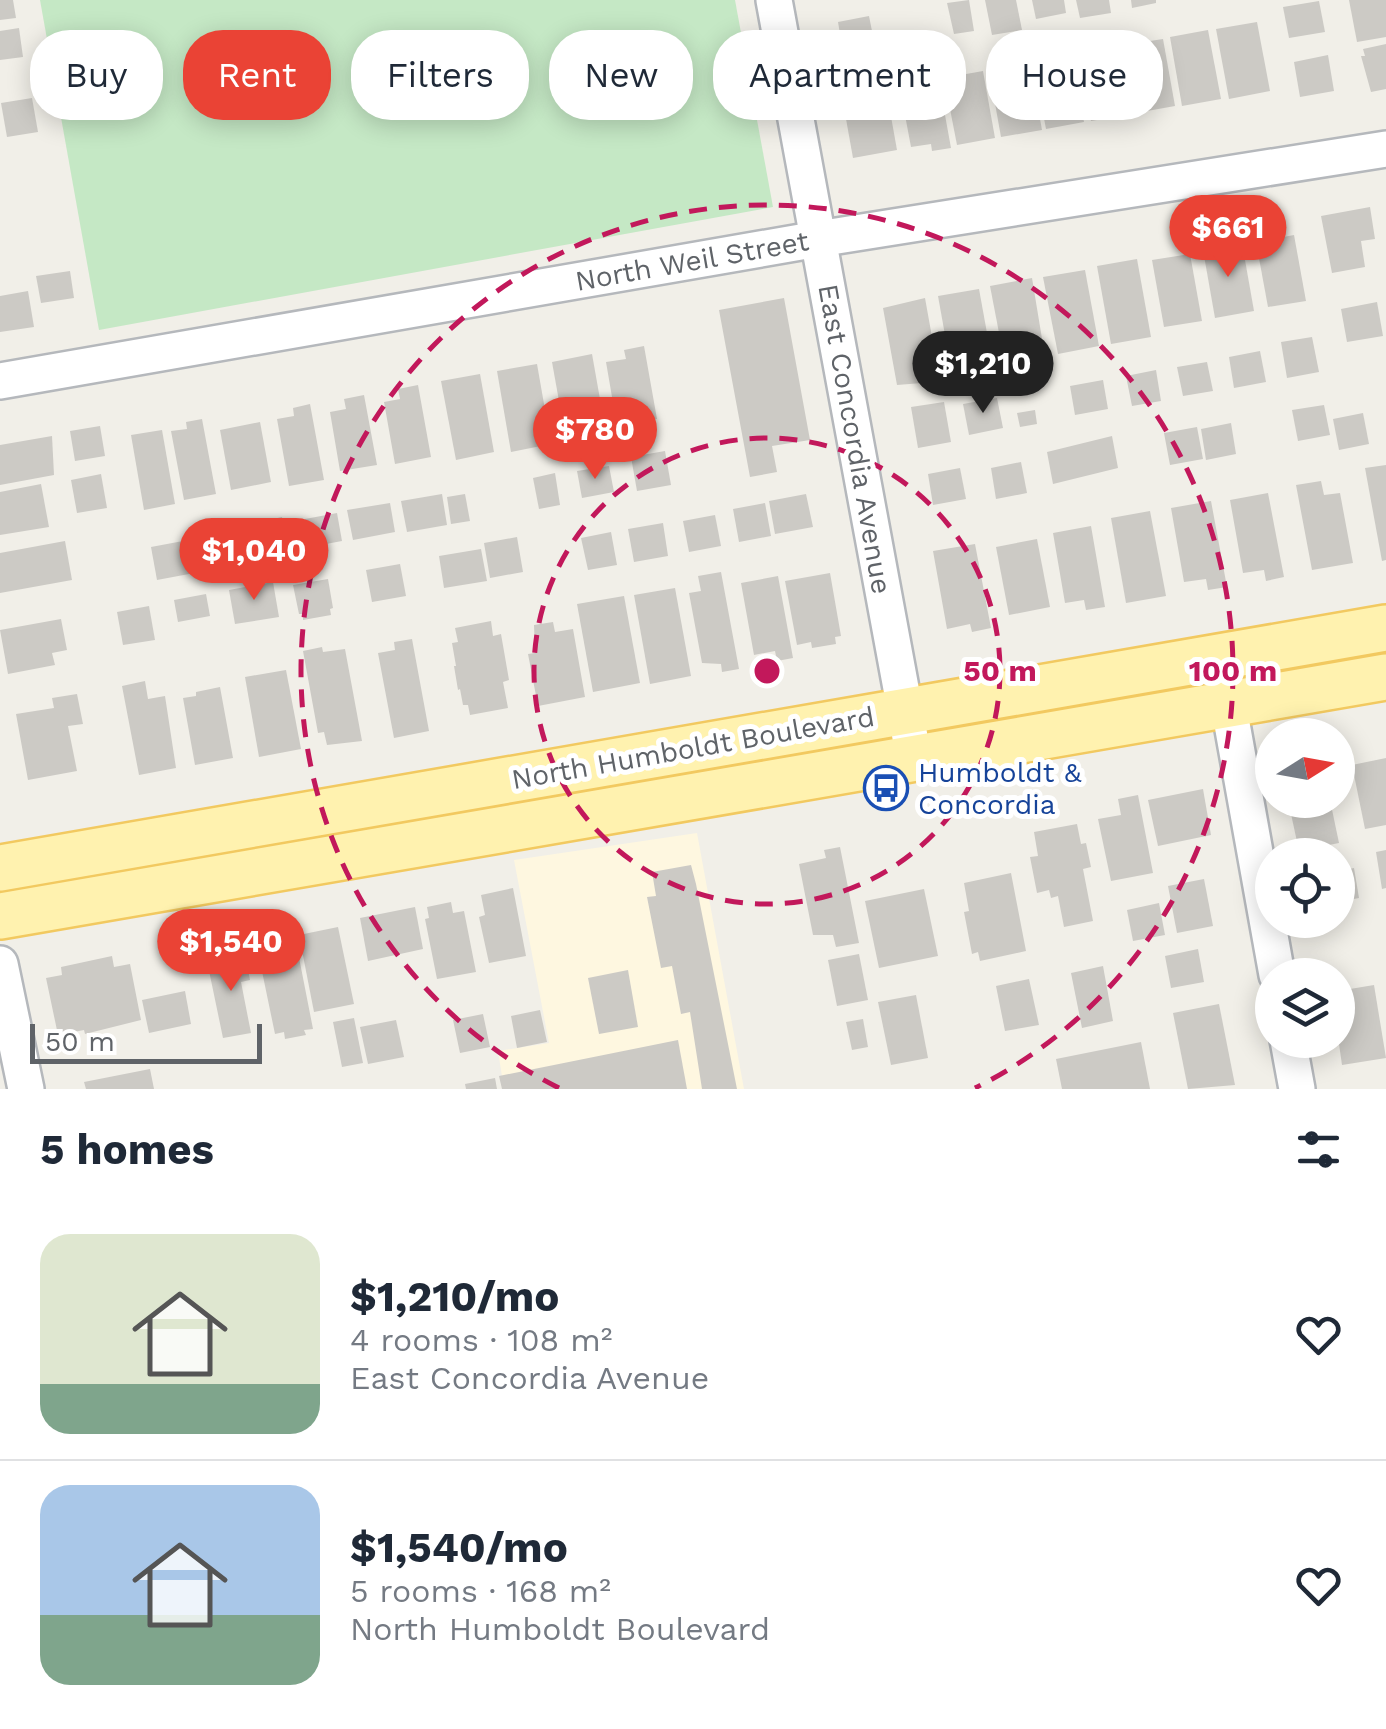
<!DOCTYPE html>
<meta charset="utf-8">
<style>
:root{--surface:#fff;--page:#f6f6f7;--text:#1f2937;--muted:#747a83;--line:#e0e1e3;--accent:#ea4335}
body{margin:0;font-family:"Work Sans",sans-serif;background:var(--page);color:var(--text);height:100vh;display:flex;flex-direction:column;font-size:38px;white-space:nowrap}
*{box-sizing:border-box;margin:0}
p{font-size:32px;color:var(--muted)}
.icon{flex:none;width:55px;height:55px;fill:none;stroke:currentColor;stroke-width:2;stroke-linecap:round;stroke-linejoin:round}
.map{position:relative;height:1089px;overflow:hidden}
.panel{display:flex;flex-direction:column;background:var(--surface);flex:1}
.panel>*{flex:none}
.top-card{position:absolute;left:30px;top:30px;width:1328px;height:90px;display:flex;gap:20px}
.needle{width:65px;rotate:79deg}
.fabs{position:absolute;left:1255px;top:718px;display:grid;gap:20px}
.fabs a{display:grid;place-items:center;width:100px;height:100px;border-radius:50%;background:var(--surface);box-shadow:0 5px 25px #0003;font-size:50px}
.scale{position:absolute;left:30px;bottom:25px;width:232px;box-sizing:border-box;padding-left:10px;border:5px solid #5f6368;border-top:0;font-size:28px;line-height:35px;white-space:nowrap;color:#5f6368;-webkit-text-stroke:8px #fff;paint-order:stroke}
.price{position:absolute;translate:-50% -85px;padding:0 22px;border-radius:35px;background:var(--accent);color:#fff;font-size:32px;line-height:65px;filter:drop-shadow(0 2px 5px #0008)}
.price::after{content:'';position:absolute;left:50%;top:60px;width:30px;height:22px;margin-left:-15px;background:inherit;clip-path:polygon(0 0,100% 0,50% 100%)}
.price.selected{background:#222;color:#fff}
ul{padding:0;list-style:none}
li{display:flex;align-items:center;gap:30px;height:250px;padding:0 40px}
li+li{border-top:2px solid var(--line)}
li span{display:grid;place-items:center;flex:none;width:280px;height:200px;border-radius:30px;color:#555}
li>.icon{margin-inline-start:auto}
span .icon{width:120px;height:120px;fill:#fffc;stroke-width:1}
li b{font-size:42px}
h2{display:flex;justify-content:space-between;align-items:center;height:120px;padding:0 40px;font-size:42px}
.chip{padding:0 35px;border-radius:40px;background:var(--surface);box-shadow:0 5px 25px #0003;font-size:35px;line-height:90px}
.chip.selected{background:var(--accent);color:#fff}
.map>svg:first-child{display:block}
.commercial{fill:#fef7e0}
.green{fill:#c5e8c5}
.building{fill:#cccac5}
.lines{fill:none;stroke-linecap:round;stroke-linejoin:round}
.minor-casing{stroke:#b5b8bc;stroke-width:40}
.major-casing{stroke:#f2c960;stroke-width:50}
.minor{stroke:#fff;stroke-width:35}
.major{stroke:#fff2af;stroke-width:45}
.ring{fill:none;stroke:#c2185b;stroke-width:5;stroke-dasharray:18 12}
.labels{text-anchor:middle;dominant-baseline:central;stroke-width:10;stroke-linejoin:round;paint-order:stroke}
.street-label{font-size:28px;fill:#5f6368;stroke:#fff}
.transit-label{font-size:28px;fill:#164399;stroke:#fff;text-anchor:start}
.centre{fill:#c2185b;stroke:#fff;stroke-width:5}
.ring-label{font-size:30px;text-anchor:middle;font-weight:bold;fill:#c2185b;stroke:#fff;stroke-width:10;stroke-linejoin:round;paint-order:stroke}
</style>
<div class="map">
<svg width="1386" height="1089" viewBox="0 0 1386 1089">
<rect width="100%" height="100%" fill="#f1efe8"/>
<path class="commercial" d="M 697,833 L 744,1089 L 504,1089 L 498,1051 L 549,1043 L 514,860 Z"/>
<path class="green" d="M 40,0 L 735,0 L 773,207 L 99,330 Z"/>
<g class="building">
<path d="M 0,0 L 13,0 L 16,18 L 0,20 Z"/>
<path d="M 969,0 L 974,31 L 954,34 L 947,3 Z"/>
<path d="M 985,0 L 1016,0 L 1022,30 L 992,35 Z"/>
<path d="M 1032,0 L 1064,0 L 1066,13 L 1036,19 Z"/>
<path d="M 1076,0 L 1109,0 L 1111,13 L 1080,18 Z"/>
<path d="M 1131,0 L 1156,0 L 1156,3 L 1132,8 Z"/>
<path d="M 1349,0 L 1386,0 L 1386,37 L 1357,42 Z"/>
<path d="M 1319,1 L 1325,32 L 1289,38 L 1283,7 Z"/>
<path d="M 869,16 L 875,46 L 843,52 L 838,22 Z"/>
<path d="M 1257,22 L 1270,91 L 1229,99 L 1216,29 Z"/>
<path d="M 19,28 L 23,57 L 0,60 L 0,31 Z"/>
<path d="M 1208,30 L 1221,99 L 1182,106 L 1170,37 Z"/>
<path d="M 1163,39 L 1175,106 L 1136,113 L 1124,45 Z"/>
<path d="M 1386,44 L 1386,89 L 1371,92 L 1361,56 L 1365,56 L 1363,49 Z"/>
<path d="M 1120,49 L 1132,114 L 1091,121 L 1080,56 Z"/>
<path d="M 1072,54 L 1084,122 L 1046,129 L 1033,61 Z"/>
<path d="M 1328,55 L 1334,91 L 1300,97 L 1294,62 Z"/>
<path d="M 1030,63 L 1042,130 L 1001,137 L 989,70 Z"/>
<path d="M 937,71 L 951,148 L 932,151 L 931,144 L 911,147 L 898,78 Z"/>
<path d="M 983,71 L 995,138 L 957,145 L 944,78 Z"/>
<path d="M 885,83 L 897,150 L 853,158 L 841,91 Z"/>
<path d="M 32,98 L 38,132 L 7,137 L 1,103 Z"/>
<path d="M 1370,207 L 1375,239 L 1361,241 L 1365,267 L 1332,273 L 1321,216 Z"/>
<path d="M 1294,235 L 1306,301 L 1268,307 L 1256,242 Z"/>
<path d="M 1242,243 L 1254,311 L 1215,318 L 1203,250 Z"/>
<path d="M 1190,254 L 1202,321 L 1164,327 L 1152,260 Z"/>
<path d="M 1137,259 L 1151,337 L 1111,344 L 1097,266 Z"/>
<path d="M 1085,270 L 1099,346 L 1058,354 L 1043,277 Z"/>
<path d="M 70,271 L 74,298 L 41,303 L 36,276 Z"/>
<path d="M 1032,278 L 1045,357 L 1005,364 L 990,286 Z"/>
<path d="M 979,289 L 993,366 L 952,374 L 938,296 Z"/>
<path d="M 28,291 L 34,327 L 0,332 L 0,296 Z"/>
<path d="M 784,298 L 810,440 L 772,446 L 777,472 L 750,477 L 719,310 Z"/>
<path d="M 925,298 L 939,376 L 922,379 L 922,383 L 897,385 L 883,308 Z"/>
<path d="M 1377,302 L 1383,336 L 1347,342 L 1341,309 Z"/>
<path d="M 1312,337 L 1319,372 L 1287,378 L 1281,342 Z"/>
<path d="M 644,346 L 657,419 L 617,426 L 606,362 L 626,359 L 624,350 Z"/>
<path d="M 1260,351 L 1266,382 L 1234,388 L 1229,357 Z"/>
<path d="M 592,354 L 606,433 L 566,440 L 552,362 Z"/>
<path d="M 1207,362 L 1213,391 L 1183,396 L 1177,367 Z"/>
<path d="M 537,364 L 551,444 L 511,452 L 497,371 Z"/>
<path d="M 1156,370 L 1161,401 L 1132,406 L 1126,376 Z"/>
<path d="M 480,374 L 494,452 L 456,460 L 441,381 Z"/>
<path d="M 1103,380 L 1108,409 L 1075,415 L 1070,386 Z"/>
<path d="M 418,385 L 431,457 L 395,464 L 384,402 L 400,399 L 398,389 Z"/>
<path d="M 364,395 L 377,465 L 340,471 L 330,412 L 346,409 L 344,399 Z"/>
<path d="M 997,398 L 1003,428 L 969,435 L 963,404 Z"/>
<path d="M 944,402 L 951,442 L 918,448 L 911,407 Z"/>
<path d="M 310,404 L 324,480 L 289,486 L 277,419 L 294,416 L 293,408 Z"/>
<path d="M 1324,405 L 1330,435 L 1298,441 L 1292,410 Z"/>
<path d="M 1035,410 L 1037,424 L 1020,427 L 1017,413 Z"/>
<path d="M 1363,413 L 1369,444 L 1339,450 L 1333,419 Z"/>
<path d="M 202,419 L 216,494 L 184,500 L 171,431 L 187,429 L 186,422 Z"/>
<path d="M 260,422 L 271,482 L 231,490 L 220,430 Z"/>
<path d="M 1231,423 L 1236,454 L 1206,460 L 1201,429 Z"/>
<path d="M 100,426 L 105,456 L 75,461 L 70,431 Z"/>
<path d="M 1197,427 L 1203,459 L 1170,465 L 1164,433 Z"/>
<path d="M 162,430 L 175,504 L 144,510 L 131,435 Z"/>
<path d="M 52,436 L 54,475 L 0,485 L 0,445 Z"/>
<path d="M 1112,436 L 1118,468 L 1053,484 L 1047,452 Z"/>
<path d="M 665,451 L 671,485 L 637,491 L 631,457 Z"/>
<path d="M 1021,462 L 1027,493 L 996,499 L 991,468 Z"/>
<path d="M 1386,465 L 1386,560 L 1382,561 L 1365,468 Z"/>
<path d="M 609,466 L 614,492 L 582,498 L 577,471 Z"/>
<path d="M 960,468 L 966,499 L 933,505 L 928,474 Z"/>
<path d="M 555,473 L 560,505 L 539,509 L 533,478 Z"/>
<path d="M 101,474 L 107,508 L 77,513 L 71,480 Z"/>
<path d="M 1321,481 L 1324,495 L 1340,493 L 1353,563 L 1312,570 L 1296,485 Z"/>
<path d="M 41,484 L 49,527 L 0,535 L 0,492 Z"/>
<path d="M 1268,493 L 1284,577 L 1266,581 L 1264,570 L 1243,573 L 1230,500 Z"/>
<path d="M 442,494 L 447,525 L 407,532 L 401,501 Z"/>
<path d="M 465,494 L 470,521 L 451,524 L 447,497 Z"/>
<path d="M 806,494 L 813,527 L 775,534 L 769,501 Z"/>
<path d="M 1211,501 L 1227,587 L 1208,590 L 1206,579 L 1184,582 L 1171,508 Z"/>
<path d="M 390,503 L 395,532 L 353,540 L 347,510 Z"/>
<path d="M 765,503 L 771,536 L 739,542 L 733,509 Z"/>
<path d="M 1150,511 L 1166,596 L 1126,603 L 1111,518 Z"/>
<path d="M 337,513 L 342,541 L 310,547 L 305,519 Z"/>
<path d="M 715,515 L 721,546 L 689,552 L 683,521 Z"/>
<path d="M 282,517 L 288,552 L 255,558 L 249,524 Z"/>
<path d="M 663,523 L 668,556 L 634,562 L 628,529 Z"/>
<path d="M 1091,526 L 1105,607 L 1086,610 L 1084,600 L 1065,603 L 1053,533 Z"/>
<path d="M 611,532 L 617,565 L 588,570 L 581,538 Z"/>
<path d="M 517,537 L 523,572 L 490,578 L 484,543 Z"/>
<path d="M 1037,539 L 1050,607 L 1009,615 L 996,547 Z"/>
<path d="M 65,541 L 72,580 L 0,593 L 0,553 Z"/>
<path d="M 183,541 L 189,574 L 157,580 L 151,547 Z"/>
<path d="M 975,544 L 991,628 L 972,632 L 970,624 L 947,629 L 933,551 Z"/>
<path d="M 481,549 L 487,581 L 444,588 L 439,556 Z"/>
<path d="M 400,564 L 406,596 L 372,602 L 366,570 Z"/>
<path d="M 721,572 L 739,669 L 722,672 L 721,664 L 702,663 L 689,593 L 701,591 L 698,576 Z"/>
<path d="M 830,573 L 841,636 L 835,637 L 836,644 L 812,648 L 811,642 L 797,645 L 785,581 Z"/>
<path d="M 778,576 L 793,658 L 777,661 L 775,651 L 754,655 L 741,583 Z"/>
<path d="M 328,579 L 333,608 L 330,609 L 331,615 L 303,620 L 303,614 L 299,614 L 293,585 Z"/>
<path d="M 273,582 L 279,617 L 235,624 L 229,590 Z"/>
<path d="M 675,588 L 691,676 L 650,684 L 634,595 Z"/>
<path d="M 206,594 L 210,616 L 178,622 L 174,600 Z"/>
<path d="M 624,596 L 640,683 L 593,692 L 577,604 Z"/>
<path d="M 149,606 L 155,640 L 123,645 L 117,612 Z"/>
<path d="M 61,619 L 67,650 L 52,653 L 55,665 L 8,674 L 0,630 Z"/>
<path d="M 491,621 L 493,636 L 501,634 L 509,680 L 503,682 L 508,708 L 470,715 L 468,705 L 463,705 L 460,689 L 458,690 L 454,666 L 456,666 L 452,643 L 458,642 L 455,628 Z"/>
<path d="M 553,622 L 555,632 L 573,629 L 585,697 L 538,706 L 528,654 L 535,653 L 534,625 Z"/>
<path d="M 412,639 L 429,731 L 394,738 L 378,653 L 395,650 L 394,642 Z"/>
<path d="M 322,647 L 323,652 L 345,649 L 362,741 L 327,745 L 324,732 L 318,733 L 303,651 Z"/>
<path d="M 286,670 L 301,749 L 259,757 L 245,677 Z"/>
<path d="M 145,681 L 148,699 L 165,696 L 176,768 L 139,775 L 122,686 Z"/>
<path d="M 220,687 L 233,758 L 195,765 L 183,698 L 196,696 L 196,692 Z"/>
<path d="M 77,694 L 83,724 L 68,726 L 77,771 L 28,780 L 16,714 L 54,708 L 52,698 Z"/>
<path d="M 1386,758 L 1386,825 L 1365,829 L 1352,765 Z"/>
<path d="M 1203,789 L 1211,835 L 1158,846 L 1148,800 Z"/>
<path d="M 1138,795 L 1153,873 L 1111,881 L 1098,819 L 1121,815 L 1118,799 Z"/>
<path d="M 1288,800 L 1330,800 L 1339,843 L 1299,851 Z"/>
<path d="M 1077,824 L 1081,844 L 1086,843 L 1091,867 L 1083,869 L 1093,921 L 1064,927 L 1058,896 L 1051,898 L 1049,890 L 1037,893 L 1030,857 L 1038,856 L 1034,832 Z"/>
<path d="M 840,847 L 859,943 L 836,947 L 833,935 L 813,935 L 799,864 L 826,858 L 824,850 Z"/>
<path d="M 1386,850 L 1386,888 L 1382,889 L 1376,852 Z"/>
<path d="M 691,865 L 696,884 L 737,1089 L 702,1089 L 690,1012 L 681,1014 L 672,966 L 661,968 L 647,897 L 656,896 L 652,872 Z"/>
<path d="M 1354,868 L 1359,898 L 1338,902 L 1338,871 Z"/>
<path d="M 1011,873 L 1026,951 L 980,961 L 978,952 L 972,954 L 964,912 L 969,911 L 964,883 Z"/>
<path d="M 1204,879 L 1213,926 L 1177,933 L 1168,886 Z"/>
<path d="M 513,888 L 526,956 L 489,963 L 479,917 L 485,915 L 481,895 Z"/>
<path d="M 924,889 L 938,956 L 879,968 L 865,901 Z"/>
<path d="M 451,902 L 453,913 L 464,911 L 476,972 L 437,979 L 425,919 L 429,918 L 427,907 Z"/>
<path d="M 1159,903 L 1165,935 L 1133,941 L 1127,910 Z"/>
<path d="M 415,907 L 423,949 L 368,961 L 360,918 Z"/>
<path d="M 338,927 L 354,1004 L 314,1012 L 299,935 Z"/>
<path d="M 295,937 L 313,1029 L 304,1030 L 306,1035 L 285,1039 L 284,1032 L 275,1034 L 258,952 L 263,951 L 261,944 Z"/>
<path d="M 1198,949 L 1204,982 L 1171,988 L 1165,956 Z"/>
<path d="M 245,954 L 250,980 L 241,982 L 251,1033 L 223,1038 L 207,961 Z"/>
<path d="M 859,954 L 868,1000 L 837,1006 L 828,960 Z"/>
<path d="M 112,956 L 114,967 L 130,964 L 141,1020 L 85,1034 L 84,1030 L 58,1035 L 46,978 L 62,975 L 61,967 Z"/>
<path d="M 1103,966 L 1113,1021 L 1082,1028 L 1071,973 Z"/>
<path d="M 628,970 L 638,1027 L 599,1034 L 588,978 Z"/>
<path d="M 1029,979 L 1039,1025 L 1005,1031 L 996,986 Z"/>
<path d="M 1374,985 L 1386,1058 L 1342,1065 L 1338,1037 L 1338,991 Z"/>
<path d="M 185,991 L 191,1024 L 149,1033 L 142,1000 Z"/>
<path d="M 916,995 L 928,1058 L 891,1065 L 878,1002 Z"/>
<path d="M 1219,1004 L 1235,1085 L 1188,1089 L 1173,1013 Z"/>
<path d="M 540,1010 L 547,1042 L 517,1048 L 511,1016 Z"/>
<path d="M 483,1014 L 490,1047 L 460,1053 L 453,1020 Z"/>
<path d="M 354,1018 L 363,1063 L 342,1067 L 333,1022 Z"/>
<path d="M 863,1019 L 868,1047 L 852,1050 L 846,1022 Z"/>
<path d="M 396,1020 L 404,1057 L 368,1064 L 360,1027 Z"/>
<path d="M 678,1040 L 687,1089 L 502,1089 L 499,1076 Z"/>
<path d="M 1141,1042 L 1150,1089 L 1062,1089 L 1056,1059 Z"/>
<path d="M 150,1069 L 154,1089 L 86,1089 L 84,1082 Z"/>
<path d="M 495,1078 L 497,1089 L 466,1089 L 465,1084 Z"/>
</g>
<g class="lines">
<defs>
<g id="minor">
<path d="M 774,0 L 910,737"/>
<path d="M 0,381 L 818,239 L 1386,149"/>
<path d="M 1220,657 L 1277,975"/>
<path d="M 0,964 L 26,1089"/>
<path d="M 1288,1040 L 1297,1089"/>
</g>
<g id="major">
<path d="M 0,868 L 1386,628"/>
<path d="M 0,916 L 1386,677"/>
</g>
</defs>
<use href="#minor" class="minor-casing"/>
<use href="#major" class="major-casing"/>
<use href="#minor" class="minor"/>
<use href="#major" class="major"/>
</g>
<g class="ring">
<circle cx="767" cy="671" r="233"/>
<path d="M559 1088A466 466 0 1 1 975 1088"/>
</g>
<defs>
<symbol id="bus-ring" viewBox="-11 -11 22 22"><circle r="9.5" fill="#fff" stroke="#1a4fb4" stroke-width="1.5"/><path d="M-5-6H5V4H4V6H2V4H-2V6H-4V4H-5ZM-3.5-4V0h7V-4ZM-3.5 1.2v1.5H-2V1.2ZM2 1.2v1.5H3.5V1.2Z" fill="#1a4fb4"/></symbol>
</defs>
<g fill-rule="evenodd">
<use href="#bus-ring" x="861" y="763" width="50" height="50"/>
</g>
<g class="labels">
<g class="street-label">
<text transform="translate(692 261) rotate(-10)">North Weil Street</text>
<text transform="translate(855 439) rotate(80)">East Concordia Avenue</text>
<text transform="translate(693 748) rotate(-10)">North Humboldt Boulevard</text>
</g>
<g class="transit-label">
<text x="918" y="772">Humboldt &amp;<tspan x="918" dy="32">Concordia</tspan></text>
</g>
</g>
<circle cx="767" cy="671" r="15" class="centre"/>
<g class="ring-label">
<text x="1000" y="681">50 m</text>
<text x="1233" y="681">100 m</text>
</g>
</svg>
<div class="fabs">
<a><svg class="needle" viewBox="-14 -14 28 28"><path d="M0-13l5 13h-10z" fill="#e53935"/><path d="M0 13l5-13h-10z" fill="#747a83"/></svg></a>
<a><svg class="icon" aria-label="locate" viewBox="0 0 24 24"><circle cx="12" cy="12" r="6"/><path d="M12 2v4M12 18v4M2 12h4M18 12h4"/></svg></a>
<a><svg class="icon" aria-label="layers" viewBox="0 0 24 24"><path d="M12 4l9 5-9 5-9-5zM3 14l9 5 9-5"/></svg></a>
</div>
<div class="scale">50 m</div>
<b class="price" style="left:1228px;top:280px">$661</b>
<b class="price selected" style="left:983px;top:416px">$1,210</b>
<b class="price" style="left:595px;top:482px">$780</b>
<b class="price" style="left:254px;top:603px">$1,040</b>
<b class="price" style="left:231px;top:994px">$1,540</b>
<div class="top-card">
<a class="chip">Buy</a>
<a class="chip selected">Rent</a>
<a class="chip">Filters</a>
<a class="chip">New</a>
<a class="chip">Apartment</a>
<a class="chip">House</a>
</div>
</div>
<section class="panel">
<h2>5 homes<svg class="icon" aria-label="filters" viewBox="0 0 24 24"><path d="M4 7h16M4 17h16"/><circle cx="9" cy="7" r="2"/><circle cx="15" cy="17" r="2"/></svg></h2>
<ul>
<li><span style="background:linear-gradient(#dfe7d0 75%,#7fa58c 0)"><svg class="icon" aria-label="home" viewBox="0 0 24 24"><path d="M3 11l9-7 9 7M6 9v11h12V9"/></svg></span><div><b>$1,210/mo</b><p>4 rooms · 108 m²</p><p>East Concordia Avenue</p></div><svg class="icon" aria-label="heart" viewBox="0 0 24 24"><path d="M12 20l-8-8c-3-5 5-10 8-4 3-6 11-1 8 4z"/></svg></li>
<li><span style="background:linear-gradient(#a9c7e8 65%,#7fa58c 0)"><svg class="icon" aria-label="home" viewBox="0 0 24 24"><path d="M3 11l9-7 9 7M6 9v11h12V9"/></svg></span><div><b>$1,540/mo</b><p>5 rooms · 168 m²</p><p>North Humboldt Boulevard</p></div><svg class="icon" aria-label="heart" viewBox="0 0 24 24"><path d="M12 20l-8-8c-3-5 5-10 8-4 3-6 11-1 8 4z"/></svg></li>
</ul>
</section>
